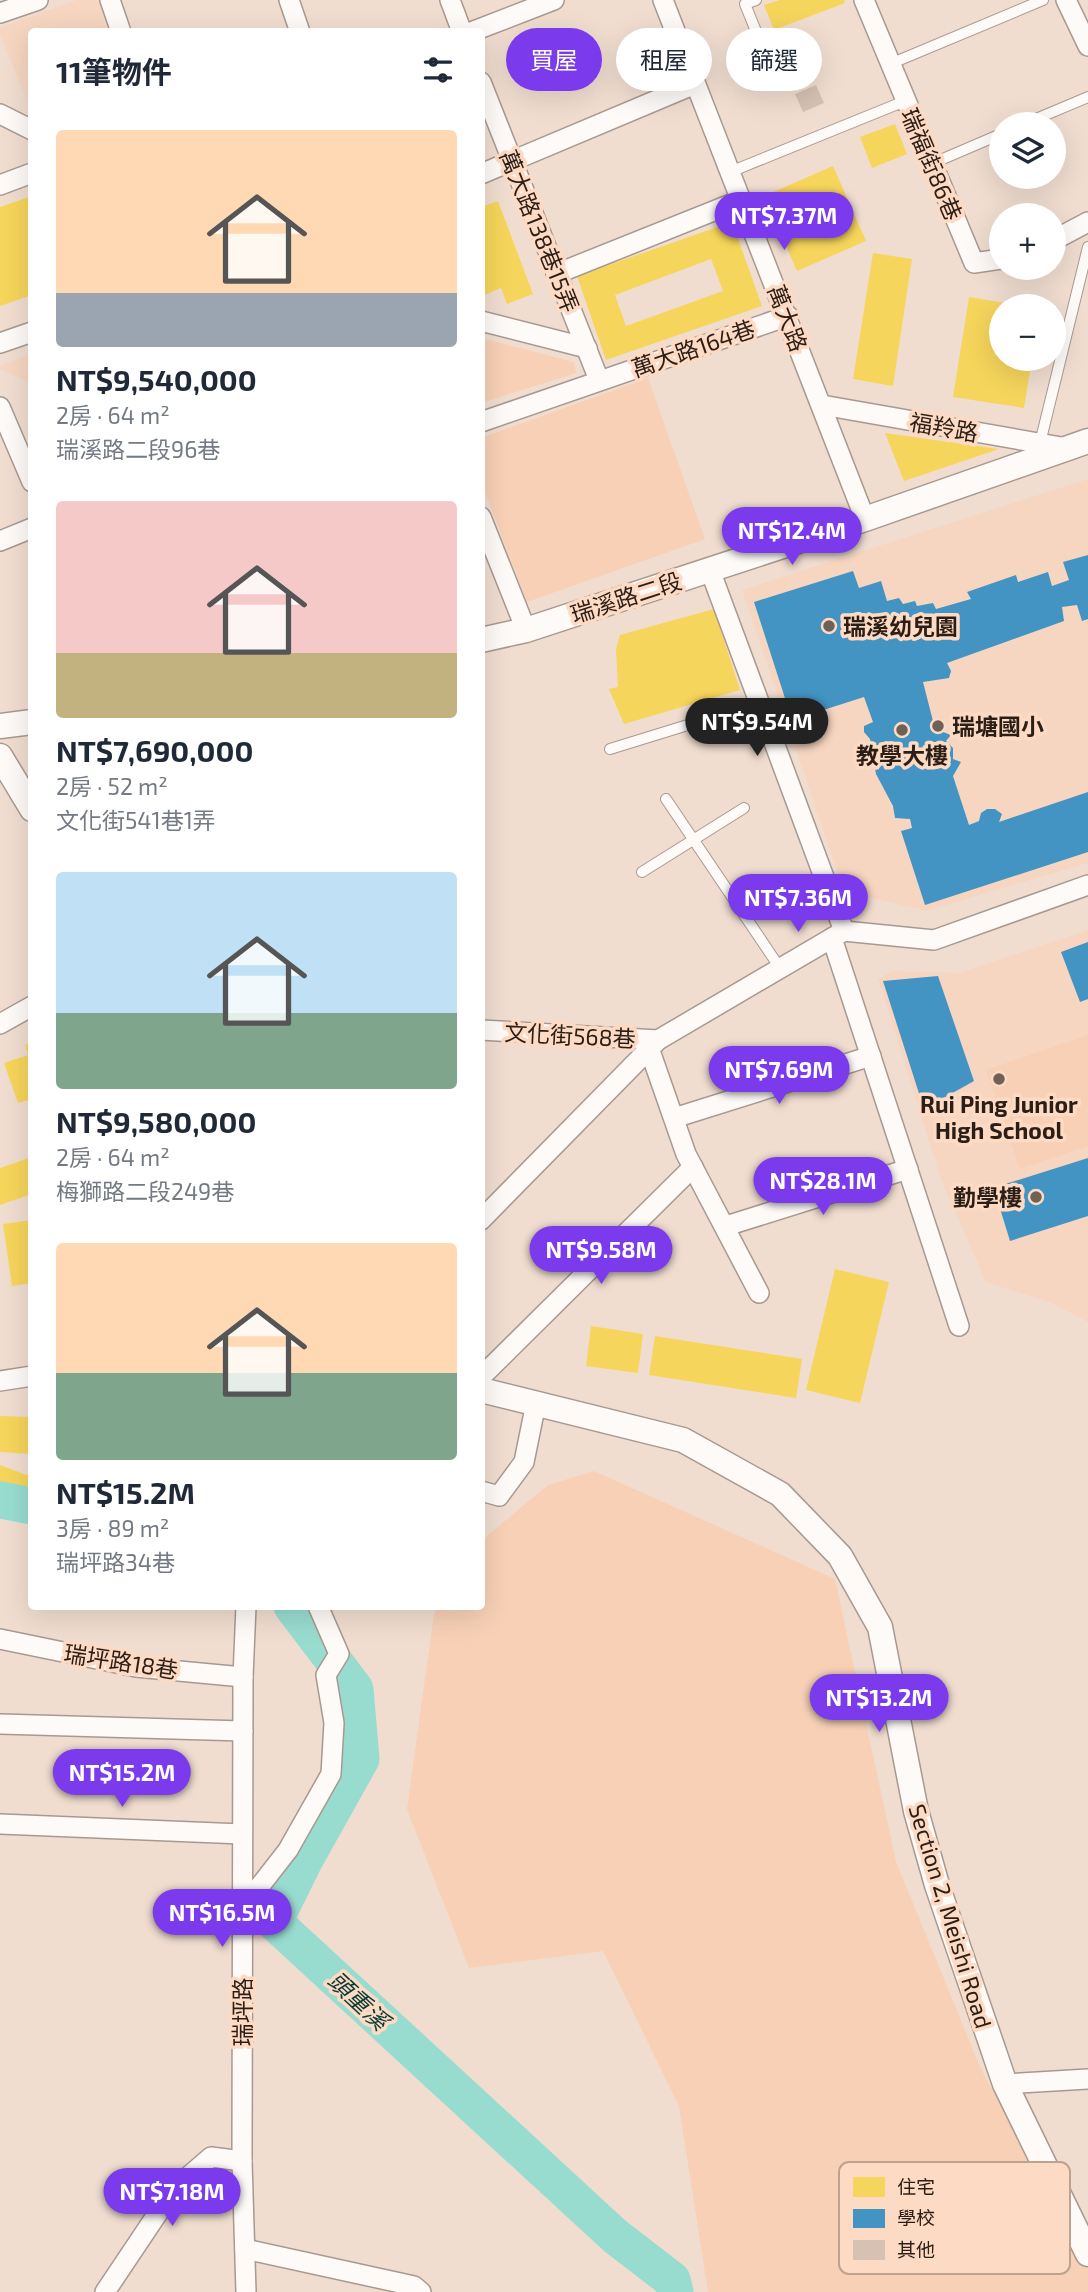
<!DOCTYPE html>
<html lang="zh-TW">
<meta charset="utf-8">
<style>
:root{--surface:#fff;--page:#f2f2f3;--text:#1f2937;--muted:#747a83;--accent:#7c3aed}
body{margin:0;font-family:"Exo 2","Noto Sans TC",sans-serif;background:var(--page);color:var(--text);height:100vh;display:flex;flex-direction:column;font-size:26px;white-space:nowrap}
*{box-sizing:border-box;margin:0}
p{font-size:23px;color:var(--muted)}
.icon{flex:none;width:38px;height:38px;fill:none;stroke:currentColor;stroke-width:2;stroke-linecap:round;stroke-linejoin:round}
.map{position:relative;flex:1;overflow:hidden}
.panel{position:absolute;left:28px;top:28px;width:457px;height:1582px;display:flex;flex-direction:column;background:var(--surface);border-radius:7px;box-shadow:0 7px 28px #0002}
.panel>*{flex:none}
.top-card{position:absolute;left:506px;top:28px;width:476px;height:63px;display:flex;gap:14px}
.controls{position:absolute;left:989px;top:112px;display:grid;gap:14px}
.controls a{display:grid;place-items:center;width:77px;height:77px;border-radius:50%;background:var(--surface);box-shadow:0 7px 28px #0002;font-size:35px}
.price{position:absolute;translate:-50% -60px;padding:0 16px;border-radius:24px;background:var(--accent);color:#fff;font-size:23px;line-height:46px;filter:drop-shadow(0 2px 4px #0008)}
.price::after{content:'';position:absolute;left:50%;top:42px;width:21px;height:16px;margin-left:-10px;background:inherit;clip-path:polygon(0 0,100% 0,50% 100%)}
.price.selected{background:#222;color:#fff}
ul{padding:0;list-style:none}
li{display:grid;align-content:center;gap:14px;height:371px;padding:0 28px}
li span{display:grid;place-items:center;height:217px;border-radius:7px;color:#555}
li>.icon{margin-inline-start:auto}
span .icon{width:126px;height:126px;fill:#fffc;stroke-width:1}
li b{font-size:30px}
h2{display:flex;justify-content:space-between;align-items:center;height:84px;padding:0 28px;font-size:30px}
.pill{padding:0 24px;border-radius:32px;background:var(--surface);box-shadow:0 7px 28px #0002;font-size:24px;line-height:63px}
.pill.selected{background:var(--accent);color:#fff}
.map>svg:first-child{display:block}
.built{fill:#f6d6c1}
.green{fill:#f7d0b6}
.homes{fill:#f6d55c;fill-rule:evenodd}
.schools{fill:#4393c3}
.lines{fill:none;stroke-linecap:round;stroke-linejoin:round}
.river{stroke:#98dcd0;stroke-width:37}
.building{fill:#d6c1b3}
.service-casing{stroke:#a89990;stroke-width:12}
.minor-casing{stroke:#a89990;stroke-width:22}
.tertiary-casing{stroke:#a89990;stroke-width:27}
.service{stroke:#fdfaf8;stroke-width:10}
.minor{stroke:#fdfaf8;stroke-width:19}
.tertiary{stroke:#fdfaf8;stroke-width:24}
.poi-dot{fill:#706157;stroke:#fddac3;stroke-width:2.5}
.labels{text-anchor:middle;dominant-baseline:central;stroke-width:7;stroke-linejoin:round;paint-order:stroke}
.street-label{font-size:23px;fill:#2b1e16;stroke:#fddac3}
.poi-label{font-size:23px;font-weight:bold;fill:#2b1e16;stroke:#fddac3;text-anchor:start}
.water-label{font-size:24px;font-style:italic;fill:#083b37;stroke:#fddac3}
.key{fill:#fddac3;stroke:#bea28f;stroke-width:2}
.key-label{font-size:19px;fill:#2b1e16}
</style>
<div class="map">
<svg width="1088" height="2292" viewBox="0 0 1088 2292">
<rect width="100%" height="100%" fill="#f0ddd0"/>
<g class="built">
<path d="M 77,0 L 100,0 L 110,31 L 32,32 L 31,110 L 0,34 L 0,27 Z"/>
<path d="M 31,354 L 31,384 L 0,369 L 0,366 Z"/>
<path d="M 1088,479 L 1088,863 L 926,911 L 844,891 L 742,590 Z"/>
<path d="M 1088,930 L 1088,1322 L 1049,1302 L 986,1282 L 941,1179 L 878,979 L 892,971 L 959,973 Z"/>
</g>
<g class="green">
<path d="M 481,338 L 574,362 L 576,373 L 481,403 Z"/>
<path d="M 648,378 L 705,539 L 527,602 L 481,482 L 481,438 Z"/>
<path d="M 1088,1035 L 1088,1146 L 1020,1169 L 986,1070 Z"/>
<path d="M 594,1471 L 835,1579 L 896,1862 L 981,2069 L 1088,2268 L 1088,2292 L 708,2292 L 679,2106 L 603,1951 L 469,1968 L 407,1809 L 434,1614 L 439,1607 L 481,1606 L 481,1544 L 488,1535 L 548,1485 Z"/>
</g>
<g class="homes">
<path d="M 780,0 L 844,0 L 845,3 L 774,30 L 764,5 Z"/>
<path d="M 895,124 L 907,154 L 872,168 L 860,137 Z"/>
<path d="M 833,166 L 866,241 L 797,271 L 764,196 Z"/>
<path d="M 32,196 L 32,295 L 0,306 L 0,207 Z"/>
<path d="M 498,201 L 533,294 L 507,304 L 501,288 L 482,296 L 481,293 L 481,207 Z"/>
<path d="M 732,222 L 762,306 L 606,360 L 577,276 ZM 711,259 L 723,291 L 626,326 L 615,295 Z"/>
<path d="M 873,253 L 912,259 L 893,386 L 853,379 Z"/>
<path d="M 969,297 L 1017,305 L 1001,306 L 1001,359 L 1032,359 L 1024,408 L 953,397 Z"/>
<path d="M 885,433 L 999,449 L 904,481 Z"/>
<path d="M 714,609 L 740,690 L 624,724 L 609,689 L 618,687 L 616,649 L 620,635 Z"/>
<path d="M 32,1043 L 32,1099 L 18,1103 L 4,1063 L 28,1055 L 25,1045 Z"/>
<path d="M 32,1157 L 32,1194 L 0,1205 L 0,1168 Z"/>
<path d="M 32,1220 L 32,1283 L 12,1286 L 3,1224 Z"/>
<path d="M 835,1269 L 889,1282 L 860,1403 L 806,1390 Z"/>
<path d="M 591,1326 L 643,1334 L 638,1373 L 586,1366 Z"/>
<path d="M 655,1336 L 802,1359 L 796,1398 L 649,1375 Z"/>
<path d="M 0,1416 L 32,1417 L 32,1454 L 0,1452 Z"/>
<path d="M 0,1465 L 32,1477 L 32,1501 L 0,1495 Z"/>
</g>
<g class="schools">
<path d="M 1088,555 L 1088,619 L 1082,621 L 1077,605 L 1062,607 L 1064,621 L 947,663 L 951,671 L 949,678 L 923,682 L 935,729 L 951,735 L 946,741 L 953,748 L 953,759 L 961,762 L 953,776 L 969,825 L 979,821 L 981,813 L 987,809 L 995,809 L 1002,814 L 999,822 L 1088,792 L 1088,852 L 925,905 L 901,831 L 912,828 L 910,819 L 895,818 L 893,806 L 876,774 L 870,739 L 864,732 L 864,726 L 873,722 L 864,697 L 792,720 L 754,602 L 853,571 L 859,588 L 881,581 L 887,601 L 899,598 L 903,604 L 915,601 L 917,606 L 933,603 L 936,609 L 971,599 L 967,592 L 1016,575 L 1018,582 L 1048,572 L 1052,586 L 1069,580 L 1063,562 Z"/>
<path d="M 1088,942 L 1088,999 L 1080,1002 L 1061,952 Z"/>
<path d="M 938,976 L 974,1081 L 924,1109 L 883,981 Z"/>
<path d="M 1088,1158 L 1088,1216 L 1010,1241 L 998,1202 L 988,1206 L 983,1191 Z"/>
</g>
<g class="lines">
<g class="river">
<path d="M 0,1500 L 32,1506"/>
<path d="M 292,1606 L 355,1689 L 361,1759 L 304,1861 L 274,1922 L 615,2236 L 672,2280 L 675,2292"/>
</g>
</g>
<path class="building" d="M 816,85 L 824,103 L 803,112 L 795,94 Z"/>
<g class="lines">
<defs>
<g id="service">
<path d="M 756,0 L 745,4 L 762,46"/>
<path d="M 890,64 L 1043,0"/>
<path d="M 1024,124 L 1088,97"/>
<path d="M 931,164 L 1001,134"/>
<path d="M 730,172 L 905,101"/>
<path d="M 1040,443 L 1088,247"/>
<path d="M 610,749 L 759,703"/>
<path d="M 666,799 L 780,968"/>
<path d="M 642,872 L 744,808"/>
</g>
<g id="minor">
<path d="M 110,0 L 121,32"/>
<path d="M 289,0 L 300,32"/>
<path d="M 450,0 L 462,32"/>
<path d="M 663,0 L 865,519"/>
<path d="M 864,0 L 974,263 L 1001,259"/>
<path d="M 1066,0 L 1088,46"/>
<path d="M 0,13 L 38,0"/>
<path d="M 471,32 L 554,0"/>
<path d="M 481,82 L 599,380"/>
<path d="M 0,114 L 32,130"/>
<path d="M 481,174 L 695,84"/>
<path d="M 0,185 L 32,173"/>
<path d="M 1054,240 L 1088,222"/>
<path d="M 556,274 L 741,200"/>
<path d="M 481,321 L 587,348"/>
<path d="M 0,343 L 32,332"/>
<path d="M 822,405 L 1067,448"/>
<path d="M 0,407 L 32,482"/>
<path d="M 481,422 L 788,316"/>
<path d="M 481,517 L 526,630"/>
<path d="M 0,541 L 32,528"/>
<path d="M 710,570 L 844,931"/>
<path d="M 832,938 L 959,1326"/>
<path d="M 0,1024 L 32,1006"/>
<path d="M 481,1030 L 658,1040"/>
<path d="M 649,1048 L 686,1154 L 759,1293"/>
<path d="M 674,1118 L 871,1056"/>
<path d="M 481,1220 L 658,1040 L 832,938 L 844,931 L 934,940 L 1088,885"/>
<path d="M 726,1226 L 908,1169"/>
<path d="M 481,1377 L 693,1167"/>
<path d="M 0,1381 L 32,1376"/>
<path d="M 481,1491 L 499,1496 L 524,1462 L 536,1403"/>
<path d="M 0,1639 L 136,1667 L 243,1677"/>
<path d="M 0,1724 L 243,1731"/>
<path d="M 0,1824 L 242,1834"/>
<path d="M 242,1909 L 288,1850 L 331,1774 L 334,1723 L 326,1675 L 339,1654 L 318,1606"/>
<path d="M 1005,2084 L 1088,2079"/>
<path d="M 245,2249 L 414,2286 L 421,2292"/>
<path d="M 105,2292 L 174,2189 L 211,2157 L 242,2161"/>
<path d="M 246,2292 L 242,2161 L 243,1677 L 246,1606"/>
</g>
<g id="tertiary">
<path d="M 481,640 L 526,630 L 865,519 L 1088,441"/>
<path d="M 0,726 L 32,722"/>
<path d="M 0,756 L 32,809"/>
<path d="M 481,1390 L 683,1440 L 780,1494 L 840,1556 L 880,1627 L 916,1811 L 937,1885 L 1005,2084 L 1088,2254"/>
</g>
</defs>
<use href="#service" class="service-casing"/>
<use href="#minor" class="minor-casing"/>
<use href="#tertiary" class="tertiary-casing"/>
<use href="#service" class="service"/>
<use href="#minor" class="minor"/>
<use href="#tertiary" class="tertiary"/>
</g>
<g class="poi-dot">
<circle cx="829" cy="626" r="7"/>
<circle cx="938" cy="726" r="7"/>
<circle cx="902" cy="730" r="7"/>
<circle cx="999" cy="1079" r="7"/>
<circle cx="1036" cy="1197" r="7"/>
</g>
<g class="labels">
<g class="street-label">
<text transform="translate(932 164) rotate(67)">瑞福街86巷</text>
<text transform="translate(540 231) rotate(68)">萬大路138巷15弄</text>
<text transform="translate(788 318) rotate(69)">萬大路</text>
<text transform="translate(693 348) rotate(-19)">萬大路164巷</text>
<text transform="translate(944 427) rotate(10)">福羚路</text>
<text transform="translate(626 597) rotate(-18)">瑞溪路二段</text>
<text transform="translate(570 1035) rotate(3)">文化街568巷</text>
<text transform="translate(121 1661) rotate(9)">瑞坪路18巷</text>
<text transform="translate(951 1916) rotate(73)">Section 2, Meishi Road</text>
<text transform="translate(242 2012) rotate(-90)">瑞坪路</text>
</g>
<g class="poi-label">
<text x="843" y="626">瑞溪幼兒園</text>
<text x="952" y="726">瑞塘國小</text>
<text x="902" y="755" text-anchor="middle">教學大樓</text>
<text x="999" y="1104" text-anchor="middle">Rui Ping Junior<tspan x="999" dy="26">High School</tspan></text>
<text x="1022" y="1197" text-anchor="end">勤學樓</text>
</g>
<g class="water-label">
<text transform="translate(359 2000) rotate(43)">頭重溪</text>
</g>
</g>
<rect x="839" y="2162" width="231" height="112" rx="10" class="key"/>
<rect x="853" y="2177" width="32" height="20" fill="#f6d55c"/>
<rect x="853" y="2209" width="32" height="19" fill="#4393c3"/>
<rect x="853" y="2240" width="32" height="20" fill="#d6c1b3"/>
<g class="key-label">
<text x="897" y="2194">住宅</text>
<text x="897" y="2225">學校</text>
<text x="897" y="2257">其他</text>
</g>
</svg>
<div class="controls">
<a><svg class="icon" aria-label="layers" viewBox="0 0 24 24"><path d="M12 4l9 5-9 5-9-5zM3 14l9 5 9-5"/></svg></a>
<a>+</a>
<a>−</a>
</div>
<b class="price" style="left:784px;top:252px">NT$7.37M</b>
<b class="price" style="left:792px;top:567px">NT$12.4M</b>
<b class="price selected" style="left:757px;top:758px">NT$9.54M</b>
<b class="price" style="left:798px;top:934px">NT$7.36M</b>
<b class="price" style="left:779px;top:1106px">NT$7.69M</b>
<b class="price" style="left:823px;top:1217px">NT$28.1M</b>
<b class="price" style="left:601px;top:1286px">NT$9.58M</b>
<b class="price" style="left:879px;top:1734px">NT$13.2M</b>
<b class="price" style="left:122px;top:1809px">NT$15.2M</b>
<b class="price" style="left:222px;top:1949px">NT$16.5M</b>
<b class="price" style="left:172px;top:2228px">NT$7.18M</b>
<div class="top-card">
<a class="pill selected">買屋</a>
<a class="pill">租屋</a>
<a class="pill">篩選</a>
</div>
<section class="panel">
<h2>11筆物件<svg class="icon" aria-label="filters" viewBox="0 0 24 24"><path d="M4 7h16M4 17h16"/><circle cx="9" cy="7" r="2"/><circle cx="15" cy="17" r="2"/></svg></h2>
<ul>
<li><span style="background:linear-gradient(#ffd9b3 75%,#9aa5b1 0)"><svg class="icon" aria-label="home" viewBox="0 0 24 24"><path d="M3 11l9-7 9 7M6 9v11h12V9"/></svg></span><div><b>NT$9,540,000</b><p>2房 · 64 m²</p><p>瑞溪路二段96巷</p></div></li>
<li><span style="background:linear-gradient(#f6c9c9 70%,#c2b280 0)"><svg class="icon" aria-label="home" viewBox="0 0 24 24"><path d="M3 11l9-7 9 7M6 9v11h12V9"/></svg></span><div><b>NT$7,690,000</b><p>2房 · 52 m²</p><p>文化街541巷1弄</p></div></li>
<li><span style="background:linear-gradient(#bfe0f5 65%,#7fa58c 0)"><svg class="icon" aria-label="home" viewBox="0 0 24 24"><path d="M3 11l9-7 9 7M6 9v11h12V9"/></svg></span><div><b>NT$9,580,000</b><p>2房 · 64 m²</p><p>梅獅路二段249巷</p></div></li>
<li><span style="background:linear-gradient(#ffd9b3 60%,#7fa58c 0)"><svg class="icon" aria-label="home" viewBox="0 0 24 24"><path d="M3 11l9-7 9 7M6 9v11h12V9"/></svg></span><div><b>NT$15.2M</b><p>3房 · 89 m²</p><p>瑞坪路34巷</p></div></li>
</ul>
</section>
</div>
